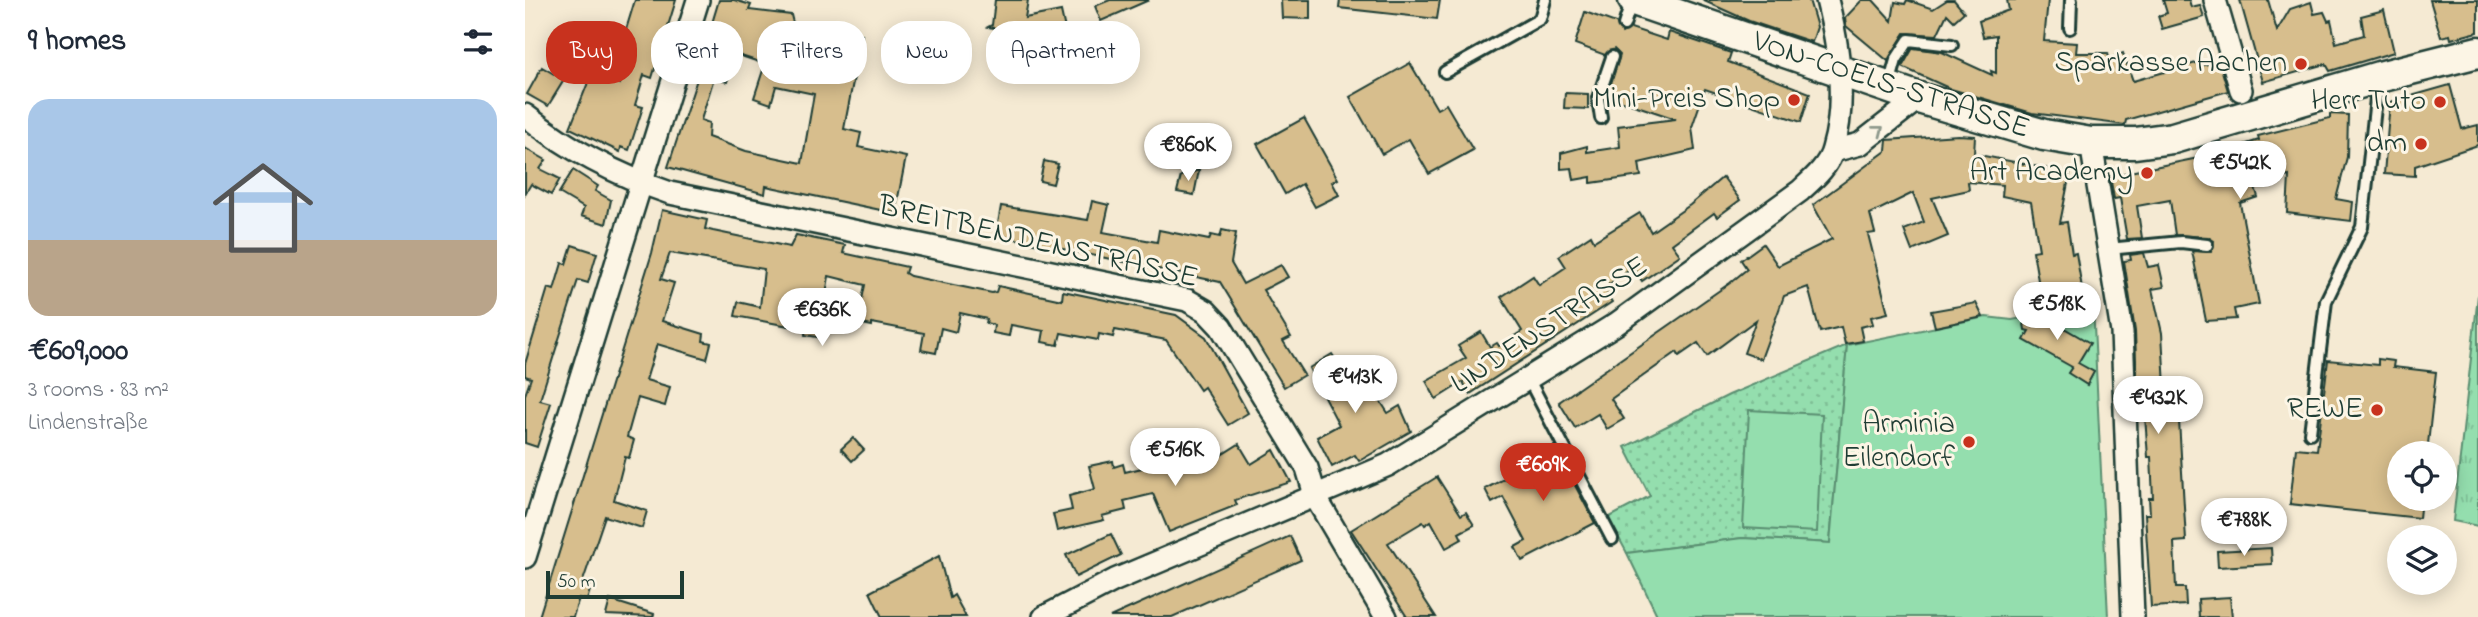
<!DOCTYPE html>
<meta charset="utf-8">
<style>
:root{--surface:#fff;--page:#f2f2f3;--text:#1f2937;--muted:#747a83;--line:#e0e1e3;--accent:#c8321e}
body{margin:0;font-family:"Indie Flower",sans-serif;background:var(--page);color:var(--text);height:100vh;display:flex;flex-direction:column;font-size:26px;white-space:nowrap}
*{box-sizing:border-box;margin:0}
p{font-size:23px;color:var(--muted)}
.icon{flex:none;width:38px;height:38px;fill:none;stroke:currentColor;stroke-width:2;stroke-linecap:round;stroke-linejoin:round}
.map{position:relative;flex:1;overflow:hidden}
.side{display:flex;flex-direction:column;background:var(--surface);width:525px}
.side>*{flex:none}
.guide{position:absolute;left:21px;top:21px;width:665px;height:63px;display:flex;gap:14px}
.buttons{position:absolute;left:1862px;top:441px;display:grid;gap:14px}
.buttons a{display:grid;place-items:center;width:70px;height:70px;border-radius:50%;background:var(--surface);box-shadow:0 4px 18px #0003;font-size:35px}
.scale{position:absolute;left:21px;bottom:18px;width:138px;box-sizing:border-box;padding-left:7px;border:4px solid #1f3d34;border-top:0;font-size:19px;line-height:24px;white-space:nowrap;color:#1f3d34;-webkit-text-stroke:5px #fcf5e5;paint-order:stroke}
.price{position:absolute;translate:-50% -60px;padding:0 16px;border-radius:24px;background:#fff;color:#222;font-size:23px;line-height:46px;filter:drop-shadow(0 2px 4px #0008)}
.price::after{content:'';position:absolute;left:50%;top:42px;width:21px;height:16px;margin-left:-10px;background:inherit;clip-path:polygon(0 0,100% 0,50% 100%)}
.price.active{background:var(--accent);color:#fff}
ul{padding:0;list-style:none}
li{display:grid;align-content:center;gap:14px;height:371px;padding:0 28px}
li+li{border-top:2px solid var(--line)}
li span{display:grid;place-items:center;height:217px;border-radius:21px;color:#555}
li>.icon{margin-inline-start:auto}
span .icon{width:126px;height:126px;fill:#fffc;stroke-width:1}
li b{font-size:30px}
h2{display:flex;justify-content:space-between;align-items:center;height:84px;padding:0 28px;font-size:30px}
.chip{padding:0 24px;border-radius:28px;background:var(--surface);box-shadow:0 4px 18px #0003;font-size:24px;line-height:63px}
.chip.active{background:var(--accent);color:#fff}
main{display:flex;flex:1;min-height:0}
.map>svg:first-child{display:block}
.grass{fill:url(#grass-tufts);stroke:#5a8e71;stroke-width:2}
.park{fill:url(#park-dots);stroke:#5a8e71;stroke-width:2}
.pitch{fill:#94deae;stroke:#5a8e71;stroke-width:2}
.building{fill:#d7be8d;stroke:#1f3d34;stroke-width:2;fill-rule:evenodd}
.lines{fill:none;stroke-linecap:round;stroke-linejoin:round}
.service-casing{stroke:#1f3d34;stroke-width:16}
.minor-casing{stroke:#1f3d34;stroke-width:26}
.secondary-casing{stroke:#1f3d34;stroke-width:35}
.service{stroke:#fcf5e5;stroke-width:10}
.minor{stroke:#fcf5e5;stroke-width:21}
.secondary{stroke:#fcf5e5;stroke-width:30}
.oneway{stroke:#8e998c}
.poi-dot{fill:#c8321e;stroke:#fcf5e5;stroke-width:2.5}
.labels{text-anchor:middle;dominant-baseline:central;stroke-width:6;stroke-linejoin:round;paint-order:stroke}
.poi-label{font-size:30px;fill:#1f3d34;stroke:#fcf5e5;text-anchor:end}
.street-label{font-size:30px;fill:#1f3d34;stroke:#fcf5e5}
</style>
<main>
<section class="side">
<h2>9 homes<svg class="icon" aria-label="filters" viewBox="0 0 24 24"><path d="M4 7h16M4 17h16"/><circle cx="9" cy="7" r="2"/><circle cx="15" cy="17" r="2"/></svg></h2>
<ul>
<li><span style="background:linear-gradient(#a9c7e8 65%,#b9a48a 0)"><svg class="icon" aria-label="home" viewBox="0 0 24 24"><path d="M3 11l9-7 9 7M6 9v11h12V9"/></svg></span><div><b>€609,000</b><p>3 rooms · 83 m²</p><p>Lindenstraße</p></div></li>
</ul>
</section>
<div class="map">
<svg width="1953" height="617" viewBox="0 0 1953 617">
<defs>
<pattern id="grass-tufts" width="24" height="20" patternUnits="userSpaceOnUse" patternTransform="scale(1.75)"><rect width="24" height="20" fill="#94deae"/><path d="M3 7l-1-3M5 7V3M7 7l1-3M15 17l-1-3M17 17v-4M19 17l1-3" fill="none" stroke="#7fbf96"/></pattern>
<pattern id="park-dots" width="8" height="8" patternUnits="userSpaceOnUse" patternTransform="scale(1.75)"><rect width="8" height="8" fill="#94deae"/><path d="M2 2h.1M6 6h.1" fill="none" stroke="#7fbf96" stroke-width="1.8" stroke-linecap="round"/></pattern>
</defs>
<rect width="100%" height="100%" fill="#f5ead3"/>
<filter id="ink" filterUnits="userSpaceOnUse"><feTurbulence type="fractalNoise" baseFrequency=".0143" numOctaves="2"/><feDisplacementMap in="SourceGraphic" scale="14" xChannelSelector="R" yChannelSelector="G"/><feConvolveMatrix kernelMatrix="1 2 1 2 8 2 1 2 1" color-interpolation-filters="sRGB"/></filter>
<g filter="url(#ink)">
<path class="grass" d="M 1953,295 L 1953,526 L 1928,521 Z"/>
<path class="park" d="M 1322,345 L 1305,543 L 1217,538 L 1102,553 L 1083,518 L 1125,496 L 1100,447 L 1204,395 Z"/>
<g class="pitch">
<path d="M 1568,305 L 1583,617 L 1133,617 L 1102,553 L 1217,538 L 1305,543 L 1322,345 L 1461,317 L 1487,320 Z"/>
<path d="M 1224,410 L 1297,414 L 1292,532 L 1218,528 Z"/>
</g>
<g class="building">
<path d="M 110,0 L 151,0 L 127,78 L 119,75 L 110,105 L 118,107 L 104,150 L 96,147 L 95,152 L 45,128 L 66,75 L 95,84 L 106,49 L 96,46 Z"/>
<path d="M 194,0 L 209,0 L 226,5 L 224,10 L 266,15 L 268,23 L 337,35 L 319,129 L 336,133 L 333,147 L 381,157 L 370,213 L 241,186 L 240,194 L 143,167 L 174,73 L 172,73 ZM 210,54 L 240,64 L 229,98 L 246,104 L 251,86 L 289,94 L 277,163 L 221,151 L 183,137 L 184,123 L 176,120 L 189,78 L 202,82 Z"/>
<path d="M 470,0 L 503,0 L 500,18 L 536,11 L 544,47 L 509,50 L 512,35 L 463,27 L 467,25 Z"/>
<path d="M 585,0 L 624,0 L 576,21 L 570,6 Z"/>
<path d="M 756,0 L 785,0 L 785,19 L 757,18 Z"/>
<path d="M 815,0 L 915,0 L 912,19 L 814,8 Z"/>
<path d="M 1177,0 L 1284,0 L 1292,27 L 1287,42 L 1224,21 Z"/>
<path d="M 1337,0 L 1348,0 L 1367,21 L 1370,2 L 1380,4 L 1382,0 L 1408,9 L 1422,0 L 1429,0 L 1439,12 L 1429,21 L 1422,14 L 1412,35 L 1380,33 L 1363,61 L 1321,26 L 1320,18 Z"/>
<path d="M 1482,0 L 1523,0 L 1519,41 L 1552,43 L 1551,53 L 1583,53 L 1584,59 L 1598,53 L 1608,81 L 1678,61 L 1679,65 L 1694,61 L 1703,91 L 1601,120 L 1600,125 L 1507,113 L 1426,89 L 1377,67 L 1388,48 L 1417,52 L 1467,75 L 1466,71 L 1471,73 L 1471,35 L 1458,37 L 1454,21 L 1484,10 Z"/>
<path d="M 1638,0 L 1664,0 L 1666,7 L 1675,5 L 1679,17 L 1637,29 L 1633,16 L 1642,13 Z"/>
<path d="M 1715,0 L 1743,0 L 1752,31 L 1765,9 L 1786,2 L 1789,14 L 1799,12 L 1803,21 L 1806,20 L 1811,43 L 1839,35 L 1836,16 L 1859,10 L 1869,52 L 1805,71 L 1801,64 L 1738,82 Z"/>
<path d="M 1905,0 L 1953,0 L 1953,32 L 1926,39 L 1925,35 L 1916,37 Z"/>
<path d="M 1060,12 L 1091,23 L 1097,33 L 1106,28 L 1142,40 L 1144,32 L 1206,53 L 1203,62 L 1285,93 L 1276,122 L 1180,89 L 1167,127 L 1170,150 L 1114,163 L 1116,176 L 1066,183 L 1066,177 L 1049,180 L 1047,168 L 1036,169 L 1036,153 L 1062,146 L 1062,152 L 1095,147 L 1093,126 L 1151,119 L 1082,96 L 1095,55 L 1089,49 L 1080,55 L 1050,44 Z"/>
<path d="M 885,63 L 912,109 L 921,104 L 948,150 L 904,174 L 884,139 L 857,154 L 825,97 Z"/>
<path d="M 17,67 L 39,80 L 23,106 L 2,94 Z"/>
<path d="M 1925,85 L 1937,129 L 1953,125 L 1953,145 L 1890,166 L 1890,176 L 1859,174 L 1865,102 Z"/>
<path d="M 1040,93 L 1063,94 L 1063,109 L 1039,108 Z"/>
<path d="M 1805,114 L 1823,115 L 1822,157 L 1811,199 L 1828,202 L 1826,221 L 1762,213 L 1764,176 L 1729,184 L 1733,197 L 1715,203 L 1734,304 L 1709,309 L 1711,319 L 1681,321 L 1667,251 L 1686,252 L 1689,241 L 1683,237 L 1650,235 L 1645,200 L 1612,206 L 1617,238 L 1602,239 L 1595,198 L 1589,199 L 1585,176 L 1688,155 L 1734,140 L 1733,136 L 1805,118 Z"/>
<path d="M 779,118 L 813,179 L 807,182 L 814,195 L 790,207 L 777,184 L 760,194 L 732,144 Z"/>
<path d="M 1433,135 L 1450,136 L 1449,154 L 1545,173 L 1535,223 L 1542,222 L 1547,254 L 1551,253 L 1557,288 L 1553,289 L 1555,298 L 1517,304 L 1508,251 L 1514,250 L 1506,202 L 1477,196 L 1478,185 L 1443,182 L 1444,190 L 1407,198 L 1423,236 L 1387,251 L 1379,230 L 1399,222 L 1388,193 L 1345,214 L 1350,233 L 1343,234 L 1363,313 L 1346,317 L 1348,324 L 1335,327 L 1338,341 L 1320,344 L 1316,327 L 1295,332 L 1283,287 L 1259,296 L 1236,359 L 1219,353 L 1231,320 L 1182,356 L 1173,343 L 1154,356 L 1152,352 L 1086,399 L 1099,419 L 1082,429 L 1073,414 L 1050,428 L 1034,402 L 1205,283 L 1222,269 L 1216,260 L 1238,244 L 1253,266 L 1307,239 L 1288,205 L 1361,151 L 1362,140 Z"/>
<path d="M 0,148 L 21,160 L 15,169 L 35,179 L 26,195 L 6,184 L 0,194 Z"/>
<path d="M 519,161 L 533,164 L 528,184 L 515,181 Z"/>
<path d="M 48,170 L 73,186 L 70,191 L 86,200 L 81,224 L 56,216 L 59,208 L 34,193 Z"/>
<path d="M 674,170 L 669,195 L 652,192 L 656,176 Z"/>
<path d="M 1198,177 L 1215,200 L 1192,217 L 1189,213 L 1147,244 L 1155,255 L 1117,281 L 1108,268 L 1083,285 L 1088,291 L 1082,295 L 1087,302 L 945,394 L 938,382 L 911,399 L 901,381 L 941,358 L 933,346 L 956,332 L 965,347 L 972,343 L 974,346 L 997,331 L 976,297 L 1008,276 L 1014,285 L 1041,267 L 1034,256 L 1066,235 L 1069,241 L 1115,213 L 1126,232 L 1165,205 Z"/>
<path d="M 567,201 L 584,205 L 578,232 L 632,242 L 634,230 L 684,240 L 686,235 L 695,237 L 697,230 L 711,233 L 706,263 L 718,284 L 756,265 L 763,277 L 738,290 L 766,337 L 758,341 L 779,375 L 759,387 L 695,282 L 471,235 L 476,206 L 563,220 Z"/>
<path d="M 137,210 L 182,220 L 180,229 L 188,231 L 265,247 L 271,235 L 320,245 L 318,253 L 382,267 L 380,273 L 385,276 L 467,293 L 471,292 L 473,286 L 537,300 L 538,291 L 651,315 L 681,337 L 723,413 L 703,425 L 679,387 L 675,390 L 641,340 L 590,330 L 588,337 L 574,334 L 573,340 L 536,333 L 533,345 L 517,342 L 519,331 L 486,325 L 484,336 L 468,333 L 469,325 L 461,323 L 462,319 L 435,313 L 431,332 L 416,328 L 411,353 L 396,350 L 399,333 L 347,323 L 347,326 L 332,323 L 340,285 L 304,276 L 296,327 L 298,338 L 280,335 L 281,325 L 265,322 L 264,326 L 210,316 L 213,302 L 235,307 L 239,269 L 145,253 L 136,279 L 149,283 L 137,321 L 179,334 L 178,341 L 186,343 L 182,359 L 132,344 L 121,380 L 145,387 L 140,406 L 113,398 L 102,437 L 109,440 L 104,458 L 100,457 L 89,500 L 122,511 L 117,528 L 80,516 L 58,581 L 67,584 L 62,600 L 54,598 L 48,617 L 14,617 L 127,253 Z"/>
<path d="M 47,245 L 72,253 L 63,283 L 53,280 L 34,339 L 15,400 L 26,403 L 12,447 L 0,443 L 0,395 L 6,378 L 0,376 L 0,364 L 23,288 L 29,290 L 37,263 L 41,264 Z"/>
<path d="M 1619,253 L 1623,267 L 1634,265 L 1639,287 L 1627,289 L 1637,333 L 1640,387 L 1652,386 L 1661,541 L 1649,542 L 1651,588 L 1660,588 L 1661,605 L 1626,607 L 1620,514 L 1625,514 L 1624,498 L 1628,498 L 1626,457 L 1623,457 L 1618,389 L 1612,390 L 1610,331 L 1599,261 L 1606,260 L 1605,255 Z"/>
<path d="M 1451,303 L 1458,317 L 1410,327 L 1406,311 Z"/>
<path d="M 1496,303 L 1565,343 L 1553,363 L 1569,372 L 1562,385 L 1543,373 L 1547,367 L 1499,340 L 1504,331 L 1500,330 Z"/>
<path d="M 807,354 L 823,379 L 836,371 L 863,413 L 875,406 L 886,431 L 834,461 L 830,455 L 807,467 L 792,437 L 814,425 L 784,368 Z"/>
<path d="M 1853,359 L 1869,361 L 1868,367 L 1911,372 L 1902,453 L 1874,453 L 1874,499 L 1896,499 L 1894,518 L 1765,504 L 1771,448 L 1792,450 L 1803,360 L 1853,365 Z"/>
<path d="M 328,438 L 339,450 L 327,461 L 316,449 Z"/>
<path d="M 714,444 L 726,464 L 749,450 L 766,482 L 710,500 L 712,505 L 644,532 L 628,494 L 599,501 L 601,510 L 577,516 L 579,520 L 532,531 L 528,514 L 547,510 L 544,496 L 570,489 L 564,466 L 588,461 L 589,467 L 598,464 L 600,472 L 642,462 L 640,459 L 665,449 L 674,469 Z"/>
<path d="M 1029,446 L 1070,523 L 997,561 L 990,547 L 1001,541 L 978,497 L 967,503 L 960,489 L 1009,463 L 1006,458 Z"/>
<path d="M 912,477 L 936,515 L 941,512 L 949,525 L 934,533 L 937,539 L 921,548 L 906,521 L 900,525 L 898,522 L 863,543 L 911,617 L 882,617 L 826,530 Z"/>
<path d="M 586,534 L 596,555 L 551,577 L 541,555 Z"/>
<path d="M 765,536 L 776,560 L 647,617 L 585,617 Z"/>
<path d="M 1746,548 L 1747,564 L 1693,567 L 1692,551 Z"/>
<path d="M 414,556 L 425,598 L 429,595 L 441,617 L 357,617 L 345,592 Z"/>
<path d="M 1705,597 L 1707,617 L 1674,617 L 1673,599 Z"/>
<path d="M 85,600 L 129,614 L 128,617 L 81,615 Z"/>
</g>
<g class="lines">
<defs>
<g id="service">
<path d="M 1099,25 L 1107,0"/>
<path d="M 1545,28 L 1546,0"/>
<path d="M 920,72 L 1015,19 L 1020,0"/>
<path d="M 1364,85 L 1371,60 L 1384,40 L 1427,45"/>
<path d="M 1076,118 L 1073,98 L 1087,57"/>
<path d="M 1583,249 L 1656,242 L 1682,245"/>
<path d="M 1003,378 L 1087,539"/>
<path d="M 1785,433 L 1801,301 L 1837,227 L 1853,80"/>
</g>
<g id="minor">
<path d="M 1690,0 L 1716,90"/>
<path d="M 0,115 C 44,150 92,175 145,193 L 662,300 L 681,311 L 696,327 L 782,468 L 791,498 L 861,617"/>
<path d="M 1566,143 L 1597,332 L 1608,617"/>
<path d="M 1308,151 L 1335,144 L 1394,98"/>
<path d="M 0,557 L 173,0"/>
<path d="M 519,617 L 590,580 L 863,465 L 1091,324 L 1275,191 C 1287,180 1304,166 1308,149 C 1322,102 1314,47 1302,0"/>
</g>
<path id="secondary" d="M 1109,0 L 1394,98 L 1519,135 L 1566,143 L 1610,143 L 1648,138 L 1854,77 L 1953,52"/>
</defs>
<use href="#service" class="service-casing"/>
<use href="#minor" class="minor-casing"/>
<use href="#secondary" class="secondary-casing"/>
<use href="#service" class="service"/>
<use href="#minor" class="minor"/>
<use href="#secondary" class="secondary"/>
</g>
<defs><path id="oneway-chevron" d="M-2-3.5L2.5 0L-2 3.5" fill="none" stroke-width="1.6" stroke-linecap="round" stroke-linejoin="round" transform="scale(1.75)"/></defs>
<use class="oneway" href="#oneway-chevron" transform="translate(1354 130) rotate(-38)"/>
</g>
<g class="poi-dot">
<circle cx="1776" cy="64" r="7"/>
<circle cx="1269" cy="100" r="7"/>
<circle cx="1915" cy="102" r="7"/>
<circle cx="1896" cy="144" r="7"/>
<circle cx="1622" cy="173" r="7"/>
<circle cx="1852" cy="410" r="7"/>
<circle cx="1444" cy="442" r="7"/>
</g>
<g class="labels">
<g class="poi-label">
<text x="1762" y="64">Sparkasse Aachen</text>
<text x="1255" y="100">Mini-Preis Shop</text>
<text x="1901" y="102">Herr Tuto</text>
<text x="1882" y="144">dm</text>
<text x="1608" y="173">Art Academy</text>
<text x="1838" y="410">REWE</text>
<text x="1430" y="425">Arminia<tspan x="1430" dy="34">Eilendorf</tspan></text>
</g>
<g class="street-label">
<text transform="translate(1366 86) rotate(18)">VON-COELS-STRASSE</text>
<text transform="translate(513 243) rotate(13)">BREITBENDENSTRASSE</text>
<text transform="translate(1025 326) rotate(-33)">LINDENSTRASSE</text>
</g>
</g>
</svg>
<div class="buttons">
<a><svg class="icon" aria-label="locate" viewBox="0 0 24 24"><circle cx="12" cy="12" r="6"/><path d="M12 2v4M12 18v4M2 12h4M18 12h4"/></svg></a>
<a><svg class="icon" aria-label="layers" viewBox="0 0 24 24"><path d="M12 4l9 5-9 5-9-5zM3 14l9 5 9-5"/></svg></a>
</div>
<div class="scale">50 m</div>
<b class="price" style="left:663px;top:183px">€860K</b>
<b class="price" style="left:1715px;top:201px">€542K</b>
<b class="price" style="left:1532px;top:342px">€518K</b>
<b class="price" style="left:297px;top:348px">€636K</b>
<b class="price" style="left:830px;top:415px">€413K</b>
<b class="price" style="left:1633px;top:436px">€432K</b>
<b class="price" style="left:650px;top:488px">€516K</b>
<b class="price active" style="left:1018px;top:503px">€609K</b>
<b class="price" style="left:1719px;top:558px">€788K</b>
<div class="guide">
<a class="chip active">Buy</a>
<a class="chip">Rent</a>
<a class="chip">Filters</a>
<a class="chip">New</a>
<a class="chip">Apartment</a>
</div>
</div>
</main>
